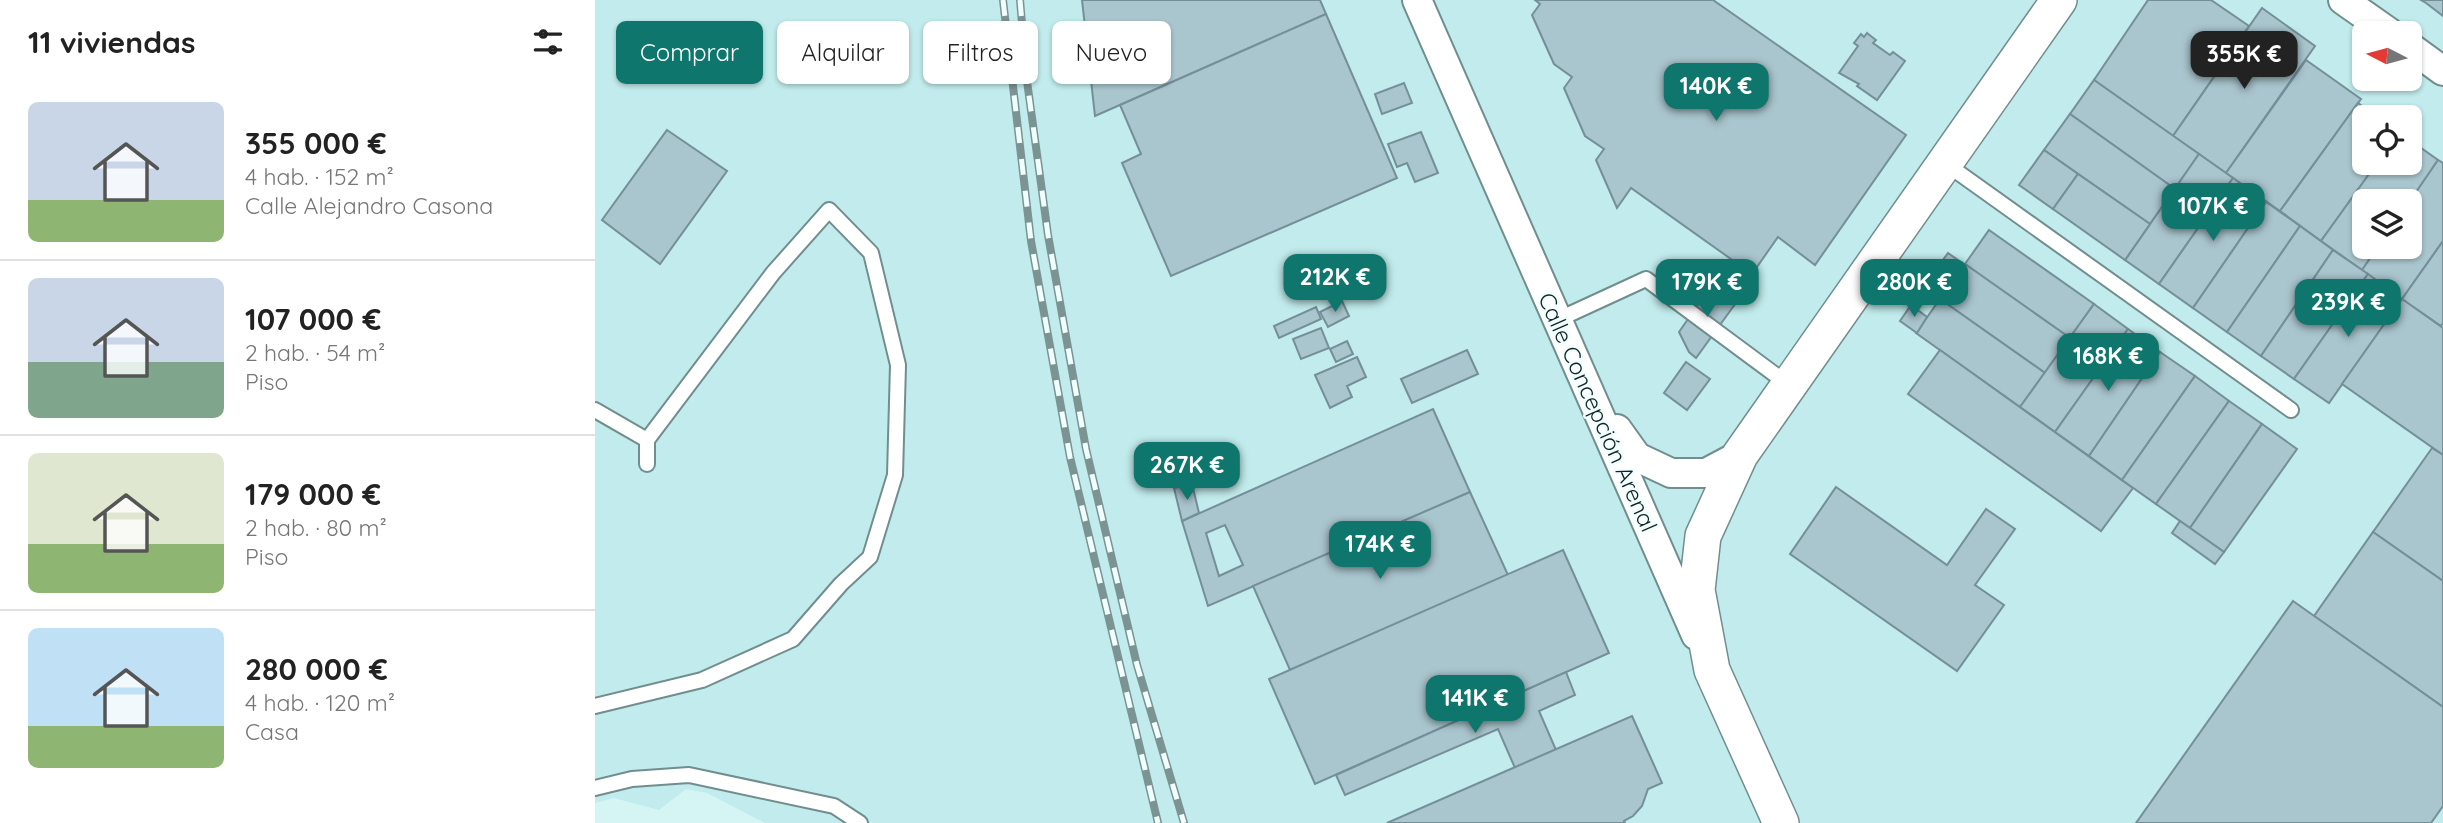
<!DOCTYPE html>
<html lang="es">
<meta charset="utf-8">
<style>
:root{--surface:#fff;--page:#f6f6f6;--text:#222;--muted:#767676;--line:#e0e0e0;--accent:#0f766e}
body{margin:0;font-family:Quicksand,sans-serif;background:var(--page);color:var(--text);height:100vh;display:flex;flex-direction:column;font-size:26px;white-space:nowrap}
*{box-sizing:border-box;margin:0}
p{font-size:23px;color:var(--muted)}
.icon{flex:none;width:38px;height:38px;fill:none;stroke:currentColor;stroke-width:2;stroke-linecap:round;stroke-linejoin:round}
.map{position:relative;flex:1;overflow:hidden}
.sheet{display:flex;flex-direction:column;background:var(--surface);width:595px}
.sheet>*{flex:none}
.hud{position:absolute;left:21px;top:21px;width:665px;height:63px;display:flex;gap:14px}
.needle{width:46px;rotate:276deg}
.fabs{position:absolute;left:1757px;top:21px;display:grid;gap:14px}
.fabs a{display:grid;place-items:center;width:70px;height:70px;border-radius:10px;background:var(--surface);box-shadow:0 2px 5px #0004;font-size:35px}
.price{position:absolute;translate:-50% -60px;padding:0 16px;border-radius:14px;background:var(--accent);color:#fff;font-size:23px;line-height:46px;filter:drop-shadow(0 2px 4px #0008)}
.price::after{content:'';position:absolute;left:50%;top:42px;width:21px;height:16px;margin-left:-10px;background:inherit;clip-path:polygon(0 0,100% 0,50% 100%)}
.price.selected{background:#222;color:#fff}
ul{padding:0;list-style:none}
li{display:flex;align-items:center;gap:21px;height:175px;padding:0 28px}
li+li{border-top:2px solid var(--line)}
li span{display:grid;place-items:center;flex:none;width:196px;height:140px;border-radius:10px;color:#555}
li>.icon{margin-inline-start:auto}
span .icon{width:84px;height:84px;fill:#fffc;stroke-width:1}
li b{font-size:30px}
h2{display:flex;justify-content:space-between;align-items:center;height:84px;padding:0 28px;font-size:30px}
.pill{padding:0 24px;border-radius:10px;background:var(--surface);box-shadow:0 2px 5px #0004;font-size:24px;line-height:63px}
.pill.selected{background:var(--accent);color:#fff}
main{display:flex;flex:1;min-height:0}
.map>svg:first-child{display:block}
.built{fill:#c1ebec;fill-rule:evenodd}
.building{fill:#a9c5ce;stroke:#748f98;stroke-width:2;fill-rule:evenodd}
.lines{fill:none;stroke-linecap:round;stroke-linejoin:round}
.service-casing{stroke:#718e8e;stroke-width:18}
.minor-casing{stroke:#718e8e;stroke-width:32}
.tertiary-casing{stroke:#718e8e;stroke-width:38}
.service{stroke:#fff;stroke-width:14}
.minor{stroke:#fff;stroke-width:28}
.tertiary{stroke:#fff;stroke-width:35}
.rail-casing{stroke:#7c9393;stroke-width:8}
.rail{stroke:#f1fefe;stroke-width:5;stroke-dasharray:16;stroke-linecap:butt}
.labels{text-anchor:middle;dominant-baseline:central;stroke-width:5;stroke-linejoin:round;paint-order:stroke}
.street-label{font-size:23px;fill:#152121;stroke:#f1fefe}
</style>
<main>
<section class="sheet">
<h2>11 viviendas<svg class="icon" aria-label="filters" viewBox="0 0 24 24"><path d="M4 7h16M4 17h16"/><circle cx="9" cy="7" r="2"/><circle cx="15" cy="17" r="2"/></svg></h2>
<ul>
<li><span style="background:linear-gradient(#c9d6e8 70%,#8fb573 0)"><svg class="icon" aria-label="home" viewBox="0 0 24 24"><path d="M3 11l9-7 9 7M6 9v11h12V9"/></svg></span><div><b>355 000 €</b><p>4 hab. · 152 m²</p><p>Calle Alejandro Casona</p></div></li>
<li><span style="background:linear-gradient(#c9d6e8 60%,#7fa58c 0)"><svg class="icon" aria-label="home" viewBox="0 0 24 24"><path d="M3 11l9-7 9 7M6 9v11h12V9"/></svg></span><div><b>107 000 €</b><p>2 hab. · 54 m²</p><p>Piso</p></div></li>
<li><span style="background:linear-gradient(#dfe7d0 65%,#8fb573 0)"><svg class="icon" aria-label="home" viewBox="0 0 24 24"><path d="M3 11l9-7 9 7M6 9v11h12V9"/></svg></span><div><b>179 000 €</b><p>2 hab. · 80 m²</p><p>Piso</p></div></li>
<li><span style="background:linear-gradient(#bfe0f5 70%,#8fb573 0)"><svg class="icon" aria-label="home" viewBox="0 0 24 24"><path d="M3 11l9-7 9 7M6 9v11h12V9"/></svg></span><div><b>280 000 €</b><p>4 hab. · 120 m²</p><p>Casa</p></div></li>
</ul>
</section>
<div class="map">
<svg width="1848" height="823" viewBox="0 0 1848 823">
<rect width="100%" height="100%" fill="#d5f5f5"/>
<path class="built" d="M 0,0 L 1848,0 L 1848,823 L 170,823 L 112,793 L 91,789 L 64,810 L 19,798 L 0,803 ZM 1769,33 L 1815,33 L 1815,79 L 1769,79 ZM 1769,117 L 1815,117 L 1815,163 L 1769,163 ZM 1769,201 L 1815,201 L 1815,247 L 1769,247 Z"/>
<g class="building">
<path d="M 487,0 L 725,0 L 731,14 L 500,116 Z"/>
<path d="M 940,0 L 1118,0 L 1311,135 L 1220,265 L 1183,237 L 1157,274 L 1036,188 L 1022,208 L 1001,160 L 1009,149 L 990,136 L 969,88 L 977,77 L 959,64 L 937,15 L 945,4 Z"/>
<path d="M 1553,0 L 1616,0 L 1654,26 L 1578,136 L 1499,80 Z"/>
<path d="M 1826,0 L 1848,0 L 1848,16 L 1831,3 Z"/>
<path d="M 1667,8 L 1720,46 L 1631,173 L 1578,136 Z"/>
<path d="M 731,14 L 802,178 L 576,276 L 527,163 L 546,154 L 525,105 Z"/>
<path d="M 1272,33 L 1281,40 L 1278,43 L 1295,55 L 1298,52 L 1310,61 L 1282,100 L 1262,86 L 1264,84 L 1244,73 L 1263,46 L 1259,43 L 1266,34 L 1269,37 Z"/>
<path d="M 1711,60 L 1766,99 L 1685,211 L 1631,173 Z"/>
<path d="M 1499,80 L 1604,154 L 1580,189 L 1475,114 Z"/>
<path d="M 809,83 L 817,103 L 787,114 L 780,94 Z"/>
<path d="M 1763,103 L 1783,117 L 1769,117 L 1769,163 L 1782,163 L 1726,241 L 1685,211 Z"/>
<path d="M 1475,114 L 1580,189 L 1555,224 L 1449,150 Z"/>
<path d="M 72,130 L 132,171 L 65,264 L 7,220 Z"/>
<path d="M 826,132 L 843,173 L 820,182 L 812,163 L 802,167 L 793,144 Z"/>
<path d="M 1815,140 L 1843,160 L 1815,201 L 1769,201 L 1769,247 L 1783,247 L 1767,270 L 1726,241 L 1782,163 L 1815,163 Z"/>
<path d="M 1449,150 L 1483,174 L 1458,209 L 1424,185 Z"/>
<path d="M 1604,154 L 1638,178 L 1564,284 L 1530,260 Z"/>
<path d="M 1843,160 L 1848,163 L 1848,241 L 1807,299 L 1767,270 L 1783,247 L 1815,247 L 1815,201 Z"/>
<path d="M 1483,174 L 1555,224 L 1530,260 L 1458,209 Z"/>
<path d="M 1638,178 L 1671,202 L 1598,308 L 1564,284 Z"/>
<path d="M 1671,202 L 1705,226 L 1632,332 L 1598,308 Z"/>
<path d="M 1705,226 L 1738,250 L 1666,356 L 1632,332 Z"/>
<path d="M 1394,230 L 1499,304 L 1475,338 L 1370,264 Z"/>
<path d="M 1848,241 L 1848,323 L 1846,326 L 1807,299 Z"/>
<path d="M 1738,250 L 1773,274 L 1699,379 L 1666,356 Z"/>
<path d="M 1353,253 L 1370,265 L 1358,280 L 1342,268 Z"/>
<path d="M 1370,264 L 1475,338 L 1450,373 L 1345,299 Z"/>
<path d="M 1124,269 L 1151,288 L 1142,302 L 1115,283 Z"/>
<path d="M 1773,274 L 1807,299 L 1734,403 L 1699,379 Z"/>
<path d="M 1118,283 L 1143,300 L 1101,358 L 1094,352 L 1084,332 Z"/>
<path d="M 1345,299 L 1450,373 L 1425,407 L 1321,333 Z"/>
<path d="M 1807,299 L 1848,328 L 1848,455 L 1747,384 Z"/>
<path d="M 747,301 L 754,316 L 733,327 L 725,312 Z"/>
<path d="M 1499,304 L 1533,329 L 1460,432 L 1425,407 Z"/>
<path d="M 1316,305 L 1332,317 L 1322,333 L 1305,321 Z"/>
<path d="M 721,307 L 726,319 L 684,338 L 679,326 Z"/>
<path d="M 726,328 L 734,348 L 706,359 L 698,339 Z"/>
<path d="M 1533,329 L 1565,352 L 1494,456 L 1460,432 Z"/>
<path d="M 752,341 L 758,354 L 741,362 L 735,349 Z"/>
<path d="M 872,350 L 883,374 L 817,403 L 806,379 Z"/>
<path d="M 1345,350 L 1538,488 L 1506,531 L 1313,394 Z"/>
<path d="M 1565,352 L 1600,376 L 1527,480 L 1494,456 Z"/>
<path d="M 762,357 L 771,377 L 752,386 L 757,397 L 735,408 L 720,375 Z"/>
<path d="M 1091,362 L 1115,379 L 1092,410 L 1069,393 Z"/>
<path d="M 1600,376 L 1634,401 L 1561,504 L 1527,480 Z"/>
<path d="M 1634,401 L 1667,424 L 1595,528 L 1561,504 Z"/>
<path d="M 838,409 L 875,492 L 613,606 L 587,521 ZM 630,525 L 648,565 L 624,576 L 611,533 Z"/>
<path d="M 1667,424 L 1702,449 L 1629,552 L 1595,528 Z"/>
<path d="M 1837,448 L 1848,455 L 1848,581 L 1778,532 Z"/>
<path d="M 597,484 L 604,513 L 587,521 L 579,488 Z"/>
<path d="M 1241,487 L 1352,565 L 1391,509 L 1420,529 L 1380,585 L 1409,605 L 1362,671 L 1195,554 Z"/>
<path d="M 875,492 L 913,575 L 695,670 L 658,586 Z"/>
<path d="M 1585,521 L 1629,552 L 1620,564 L 1577,533 Z"/>
<path d="M 1778,532 L 1848,581 L 1848,707 L 1719,616 Z"/>
<path d="M 968,550 L 1014,653 L 720,784 L 674,679 Z"/>
<path d="M 1698,601 L 1848,707 L 1848,806 L 1836,823 L 1541,823 Z"/>
<path d="M 971,672 L 980,695 L 944,711 L 961,750 L 920,768 L 903,729 L 750,795 L 741,775 Z"/>
<path d="M 1037,716 L 1067,783 L 1053,789 L 1047,806 L 1038,816 L 1029,821 L 1030,823 L 792,823 Z"/>
</g>
<g class="lines">
<defs>
<g id="service">
<path d="M 1350,163 L 1696,410"/>
<path d="M 962,320 L 1051,279 L 1194,385"/>
<path d="M 0,410 L 52,440 L 178,273 L 234,210 L 276,253 L 303,365 L 300,475 L 275,557 L 246,584 L 198,639 L 107,680 L 0,706"/>
<path d="M 52,440 L 52,464"/>
<path d="M 0,788 L 37,779 L 94,775 L 239,806 L 265,823"/>
</g>
<g id="minor">
<path d="M 822,0 L 1101,635"/>
<path d="M 1748,0 L 1795,33"/>
<path d="M 1815,47 L 1848,71"/>
<path d="M 1022,429 L 1042,457 L 1076,473 L 1111,473 L 1145,455"/>
</g>
<path id="tertiary" d="M 1186,823 L 1117,670 L 1102,590 L 1108,536 L 1145,455 L 1464,0"/>
</defs>
<use href="#service" class="service-casing"/>
<use href="#minor" class="minor-casing"/>
<use href="#tertiary" class="tertiary-casing"/>
<use href="#service" class="service"/>
<use href="#minor" class="minor"/>
<use href="#tertiary" class="tertiary"/>
<defs>
<g id="rail">
<path d="M 408,0 L 436,241 L 475,457 L 563,823"/>
<path d="M 425,0 L 432,81 L 453,235 L 491,449 L 542,665 L 589,823"/>
</g>
</defs>
<use href="#rail" class="rail-casing"/>
<use href="#rail" class="rail"/>
</g>
<g class="labels">
<g class="street-label">
<text transform="translate(1003 412) rotate(66)">Calle Concepción Arenal</text>
</g>
</g>
</svg>
<div class="fabs">
<a><svg class="needle" viewBox="-14 -14 28 28"><path d="M0-13l5 13h-10z" fill="#e53935"/><path d="M0 13l5-13h-10z" fill="#767676"/></svg></a>
<a><svg class="icon" aria-label="locate" viewBox="0 0 24 24"><circle cx="12" cy="12" r="6"/><path d="M12 2v4M12 18v4M2 12h4M18 12h4"/></svg></a>
<a><svg class="icon" aria-label="layers" viewBox="0 0 24 24"><path d="M12 4l9 5-9 5-9-5zM3 14l9 5 9-5"/></svg></a>
</div>
<b class="price selected" style="left:1649px;top:91px">355K €</b>
<b class="price" style="left:1121px;top:123px">140K €</b>
<b class="price" style="left:1618px;top:243px">107K €</b>
<b class="price" style="left:740px;top:314px">212K €</b>
<b class="price" style="left:1112px;top:319px">179K €</b>
<b class="price" style="left:1319px;top:319px">280K €</b>
<b class="price" style="left:1753px;top:339px">239K €</b>
<b class="price" style="left:1513px;top:393px">168K €</b>
<b class="price" style="left:592px;top:502px">267K €</b>
<b class="price" style="left:785px;top:581px">174K €</b>
<b class="price" style="left:880px;top:735px">141K €</b>
<div class="hud">
<a class="pill selected">Comprar</a>
<a class="pill">Alquilar</a>
<a class="pill">Filtros</a>
<a class="pill">Nuevo</a>
</div>
</div>
</main>
